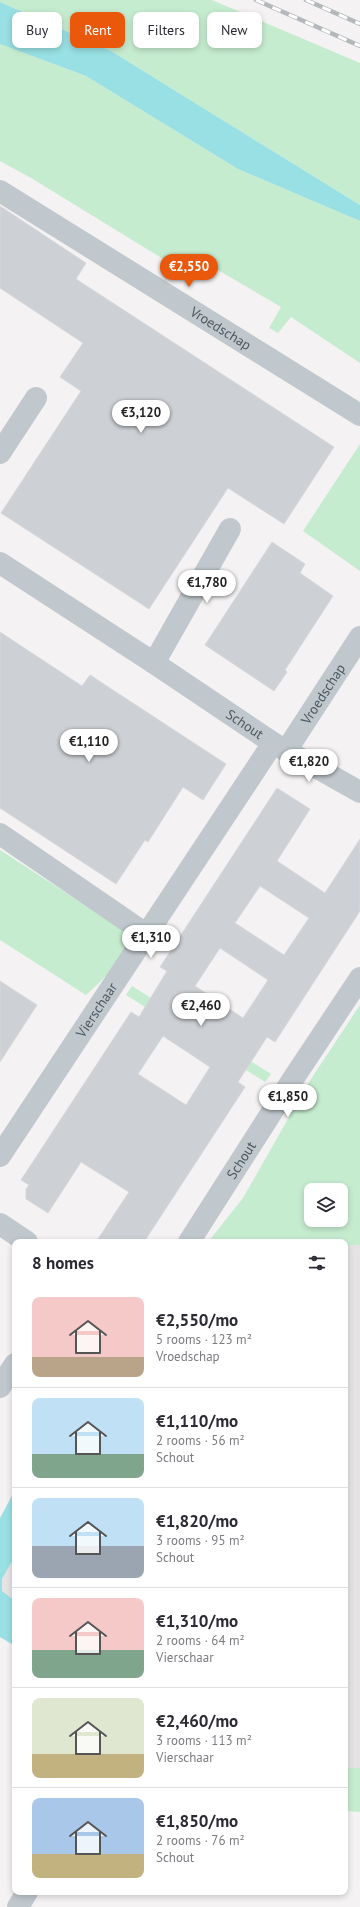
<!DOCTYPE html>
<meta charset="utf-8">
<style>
:root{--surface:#fff;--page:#f7f7f7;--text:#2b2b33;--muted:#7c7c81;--line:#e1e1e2;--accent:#ea580c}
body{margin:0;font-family:"PT Sans",sans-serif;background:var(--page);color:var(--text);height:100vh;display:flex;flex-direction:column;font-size:15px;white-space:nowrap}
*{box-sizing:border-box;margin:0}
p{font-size:13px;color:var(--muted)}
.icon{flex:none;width:22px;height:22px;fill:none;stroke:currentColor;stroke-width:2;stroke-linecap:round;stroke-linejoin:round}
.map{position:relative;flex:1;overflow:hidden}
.panel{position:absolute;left:12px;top:1239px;width:336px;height:656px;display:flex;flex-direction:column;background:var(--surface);border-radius:8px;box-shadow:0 2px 6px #0003}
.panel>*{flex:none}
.top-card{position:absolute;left:12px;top:12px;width:336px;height:36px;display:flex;gap:8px}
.tools{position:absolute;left:304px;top:1183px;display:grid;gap:8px}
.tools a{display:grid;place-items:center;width:44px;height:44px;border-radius:8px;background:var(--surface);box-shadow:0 2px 6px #0003;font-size:20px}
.price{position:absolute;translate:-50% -34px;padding:0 9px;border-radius:14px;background:#fff;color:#222;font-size:13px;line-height:26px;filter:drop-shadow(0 1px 2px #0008)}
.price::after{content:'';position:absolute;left:50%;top:24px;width:12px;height:9px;margin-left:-6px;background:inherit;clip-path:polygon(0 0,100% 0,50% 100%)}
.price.on{background:var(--accent);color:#fff}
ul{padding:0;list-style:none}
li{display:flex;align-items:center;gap:12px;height:100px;padding:0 20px}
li+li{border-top:1px solid var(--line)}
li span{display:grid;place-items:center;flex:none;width:112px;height:80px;border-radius:8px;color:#555}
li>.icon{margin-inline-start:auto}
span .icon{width:48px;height:48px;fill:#fffc;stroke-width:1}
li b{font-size:17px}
h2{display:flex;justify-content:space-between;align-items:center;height:48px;padding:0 20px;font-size:17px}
.chip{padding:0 14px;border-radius:8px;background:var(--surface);box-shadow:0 2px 6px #0003;font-size:14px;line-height:36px}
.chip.on{background:var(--accent);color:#fff}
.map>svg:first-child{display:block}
.education{fill:#e5e3e4}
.green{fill:#c6eccf;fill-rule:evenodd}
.water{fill:#98e0e4}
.building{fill:#cdd0d4;stroke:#d7d9dc;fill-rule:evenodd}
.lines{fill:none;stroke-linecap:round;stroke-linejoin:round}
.minor{stroke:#c0c8cd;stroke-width:22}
.rail-casing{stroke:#b5b8bb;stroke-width:4.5}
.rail{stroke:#fff;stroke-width:3;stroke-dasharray:9;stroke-linecap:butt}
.labels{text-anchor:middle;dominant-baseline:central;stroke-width:4;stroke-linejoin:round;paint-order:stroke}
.street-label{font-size:14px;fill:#4c585e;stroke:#fff}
</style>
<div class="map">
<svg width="360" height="1907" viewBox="0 0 360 1907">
<rect width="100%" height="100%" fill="#f4f2f3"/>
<g class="education">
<path d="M 360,1245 L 360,1768 L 345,1768 L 345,1246 Z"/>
<path d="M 15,1556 L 15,1601 L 2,1592 L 2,1579 Z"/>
</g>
<g class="green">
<path d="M 0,0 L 212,0 L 360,63 L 360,205 L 111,51 L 0,2 Z"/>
<path d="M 0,44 L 86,76 L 238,169 L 360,221 L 360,363 L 291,317 L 278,333 L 269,328 L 281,307 L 206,263 L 191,276 L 31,178 L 0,161 Z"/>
<path d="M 360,444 L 360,571 L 303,531 Z"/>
<path d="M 0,850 L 128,933 C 125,959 105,978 86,995 L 0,940 Z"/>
<path d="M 132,986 L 271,1074 L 265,1082 L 126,995 Z"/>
<path d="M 360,1005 L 360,1245 L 345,1246 L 345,1242 L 208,1242 L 243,1198 L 309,1082 ZM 311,1190 L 341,1190 L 341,1220 L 311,1220 Z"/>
<path d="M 345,1768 L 360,1768 L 360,1812 L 345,1811 Z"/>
</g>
<g class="water">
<path d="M 0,2 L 111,51 L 360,205 L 360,221 L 238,169 L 86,76 L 0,44 Z"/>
<path d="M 15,1490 L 15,1556 L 2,1579 L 2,1591 L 15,1601 L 15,1646 L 0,1637 L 0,1518 Z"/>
</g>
<g class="building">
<path d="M 0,206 L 86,263 L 76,279 L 334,447 L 284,524 L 228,488 L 149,609 L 1,513 L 81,391 L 60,377 L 83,343 L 0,288 Z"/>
<path d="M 272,542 L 305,564 L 300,573 L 333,596 L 285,670 L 287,672 L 274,691 L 205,645 Z"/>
<path d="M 0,632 L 82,686 L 90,675 L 226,764 L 203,800 L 183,787 L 148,842 L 145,840 L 116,884 L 0,808 Z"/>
<path d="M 277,788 L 310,809 L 277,861 L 325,893 L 360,839 L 360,911 L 275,1042 L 267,1037 L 238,1082 L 245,1087 L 144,1242 L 96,1242 L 129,1192 L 81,1162 L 48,1213 L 26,1199 L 26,1189 L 29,1185 L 21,1180 L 131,1012 L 139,1017 L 167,971 L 160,967 ZM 260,886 L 309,918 L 284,955 L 235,923 ZM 220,948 L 268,980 L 243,1018 L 195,986 ZM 163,1036 L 210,1067 L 186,1105 L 138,1074 Z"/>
<path d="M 0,981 L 37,1005 L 0,1062 Z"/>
</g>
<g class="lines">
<g class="minor">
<path id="s1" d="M 0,191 L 360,415"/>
<path d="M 0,453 L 36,398"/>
<path id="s2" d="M 0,563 L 154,663 L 273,743 L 360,792"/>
<path d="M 154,663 L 230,529"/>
<path id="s3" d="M 286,751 L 360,637"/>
<path d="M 0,834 L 146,934"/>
<path id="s4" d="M 0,1156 L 273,743"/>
<path d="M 0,1224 L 27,1242"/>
<path id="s5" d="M 189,1242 L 291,1082 L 360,978"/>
<path d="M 0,1387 L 15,1364"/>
<path d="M 18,1907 L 27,1892"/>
</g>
<defs>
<g id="rail">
<path d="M 256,0 L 360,46"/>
<path d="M 306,0 L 360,24"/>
</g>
</defs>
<use href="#rail" class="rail-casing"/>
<use href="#rail" class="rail"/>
</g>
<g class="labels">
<g class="street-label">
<text stroke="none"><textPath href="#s1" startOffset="260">Vroedschap</textPath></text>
<text stroke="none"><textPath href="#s3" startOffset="68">Vroedschap</textPath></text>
<text stroke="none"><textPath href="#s2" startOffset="293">Schout</textPath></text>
<text stroke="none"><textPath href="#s4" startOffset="175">Vierschaar</textPath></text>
<text stroke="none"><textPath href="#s5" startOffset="97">Schout</textPath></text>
</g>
</g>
</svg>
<div class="tools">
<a><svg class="icon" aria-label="layers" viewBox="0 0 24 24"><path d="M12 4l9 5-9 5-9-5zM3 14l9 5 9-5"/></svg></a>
</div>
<b class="price on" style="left:189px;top:288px">€2,550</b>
<b class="price" style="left:141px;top:434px">€3,120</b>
<b class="price" style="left:207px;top:604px">€1,780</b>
<b class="price" style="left:89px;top:763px">€1,110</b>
<b class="price" style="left:309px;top:783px">€1,820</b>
<b class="price" style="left:151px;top:959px">€1,310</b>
<b class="price" style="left:201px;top:1027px">€2,460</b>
<b class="price" style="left:288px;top:1118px">€1,850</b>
<div class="top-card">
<a class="chip">Buy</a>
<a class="chip on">Rent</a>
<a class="chip">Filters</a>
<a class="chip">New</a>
</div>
<section class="panel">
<h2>8 homes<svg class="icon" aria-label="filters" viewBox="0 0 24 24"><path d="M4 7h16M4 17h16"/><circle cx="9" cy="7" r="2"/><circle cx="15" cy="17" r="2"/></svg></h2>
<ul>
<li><span style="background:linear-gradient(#f6c9c9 75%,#b9a48a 0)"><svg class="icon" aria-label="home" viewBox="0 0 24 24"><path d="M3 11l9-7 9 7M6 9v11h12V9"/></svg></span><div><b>€2,550/mo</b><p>5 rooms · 123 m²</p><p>Vroedschap</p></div></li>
<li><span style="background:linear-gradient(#bfe0f5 70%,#7fa58c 0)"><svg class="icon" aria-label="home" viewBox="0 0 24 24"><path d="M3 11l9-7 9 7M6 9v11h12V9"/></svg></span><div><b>€1,110/mo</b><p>2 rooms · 56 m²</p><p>Schout</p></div></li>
<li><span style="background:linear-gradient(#bfe0f5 60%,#9aa5b1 0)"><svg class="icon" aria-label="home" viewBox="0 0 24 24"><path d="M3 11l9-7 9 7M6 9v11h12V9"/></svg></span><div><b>€1,820/mo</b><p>3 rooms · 95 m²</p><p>Schout</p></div></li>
<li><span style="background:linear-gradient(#f6c9c9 65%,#7fa58c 0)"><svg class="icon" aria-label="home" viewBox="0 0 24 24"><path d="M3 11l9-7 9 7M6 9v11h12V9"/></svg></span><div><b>€1,310/mo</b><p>2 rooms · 64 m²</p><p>Vierschaar</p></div></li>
<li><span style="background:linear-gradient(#dfe7d0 70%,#c2b280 0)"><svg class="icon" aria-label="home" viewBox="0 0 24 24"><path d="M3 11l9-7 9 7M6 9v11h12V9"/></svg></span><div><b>€2,460/mo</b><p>3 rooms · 113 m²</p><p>Vierschaar</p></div></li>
<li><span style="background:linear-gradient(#a9c7e8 70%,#c2b280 0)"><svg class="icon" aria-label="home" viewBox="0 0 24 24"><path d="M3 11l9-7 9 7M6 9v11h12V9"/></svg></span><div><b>€1,850/mo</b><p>2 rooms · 76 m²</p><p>Schout</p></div></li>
</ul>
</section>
</div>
